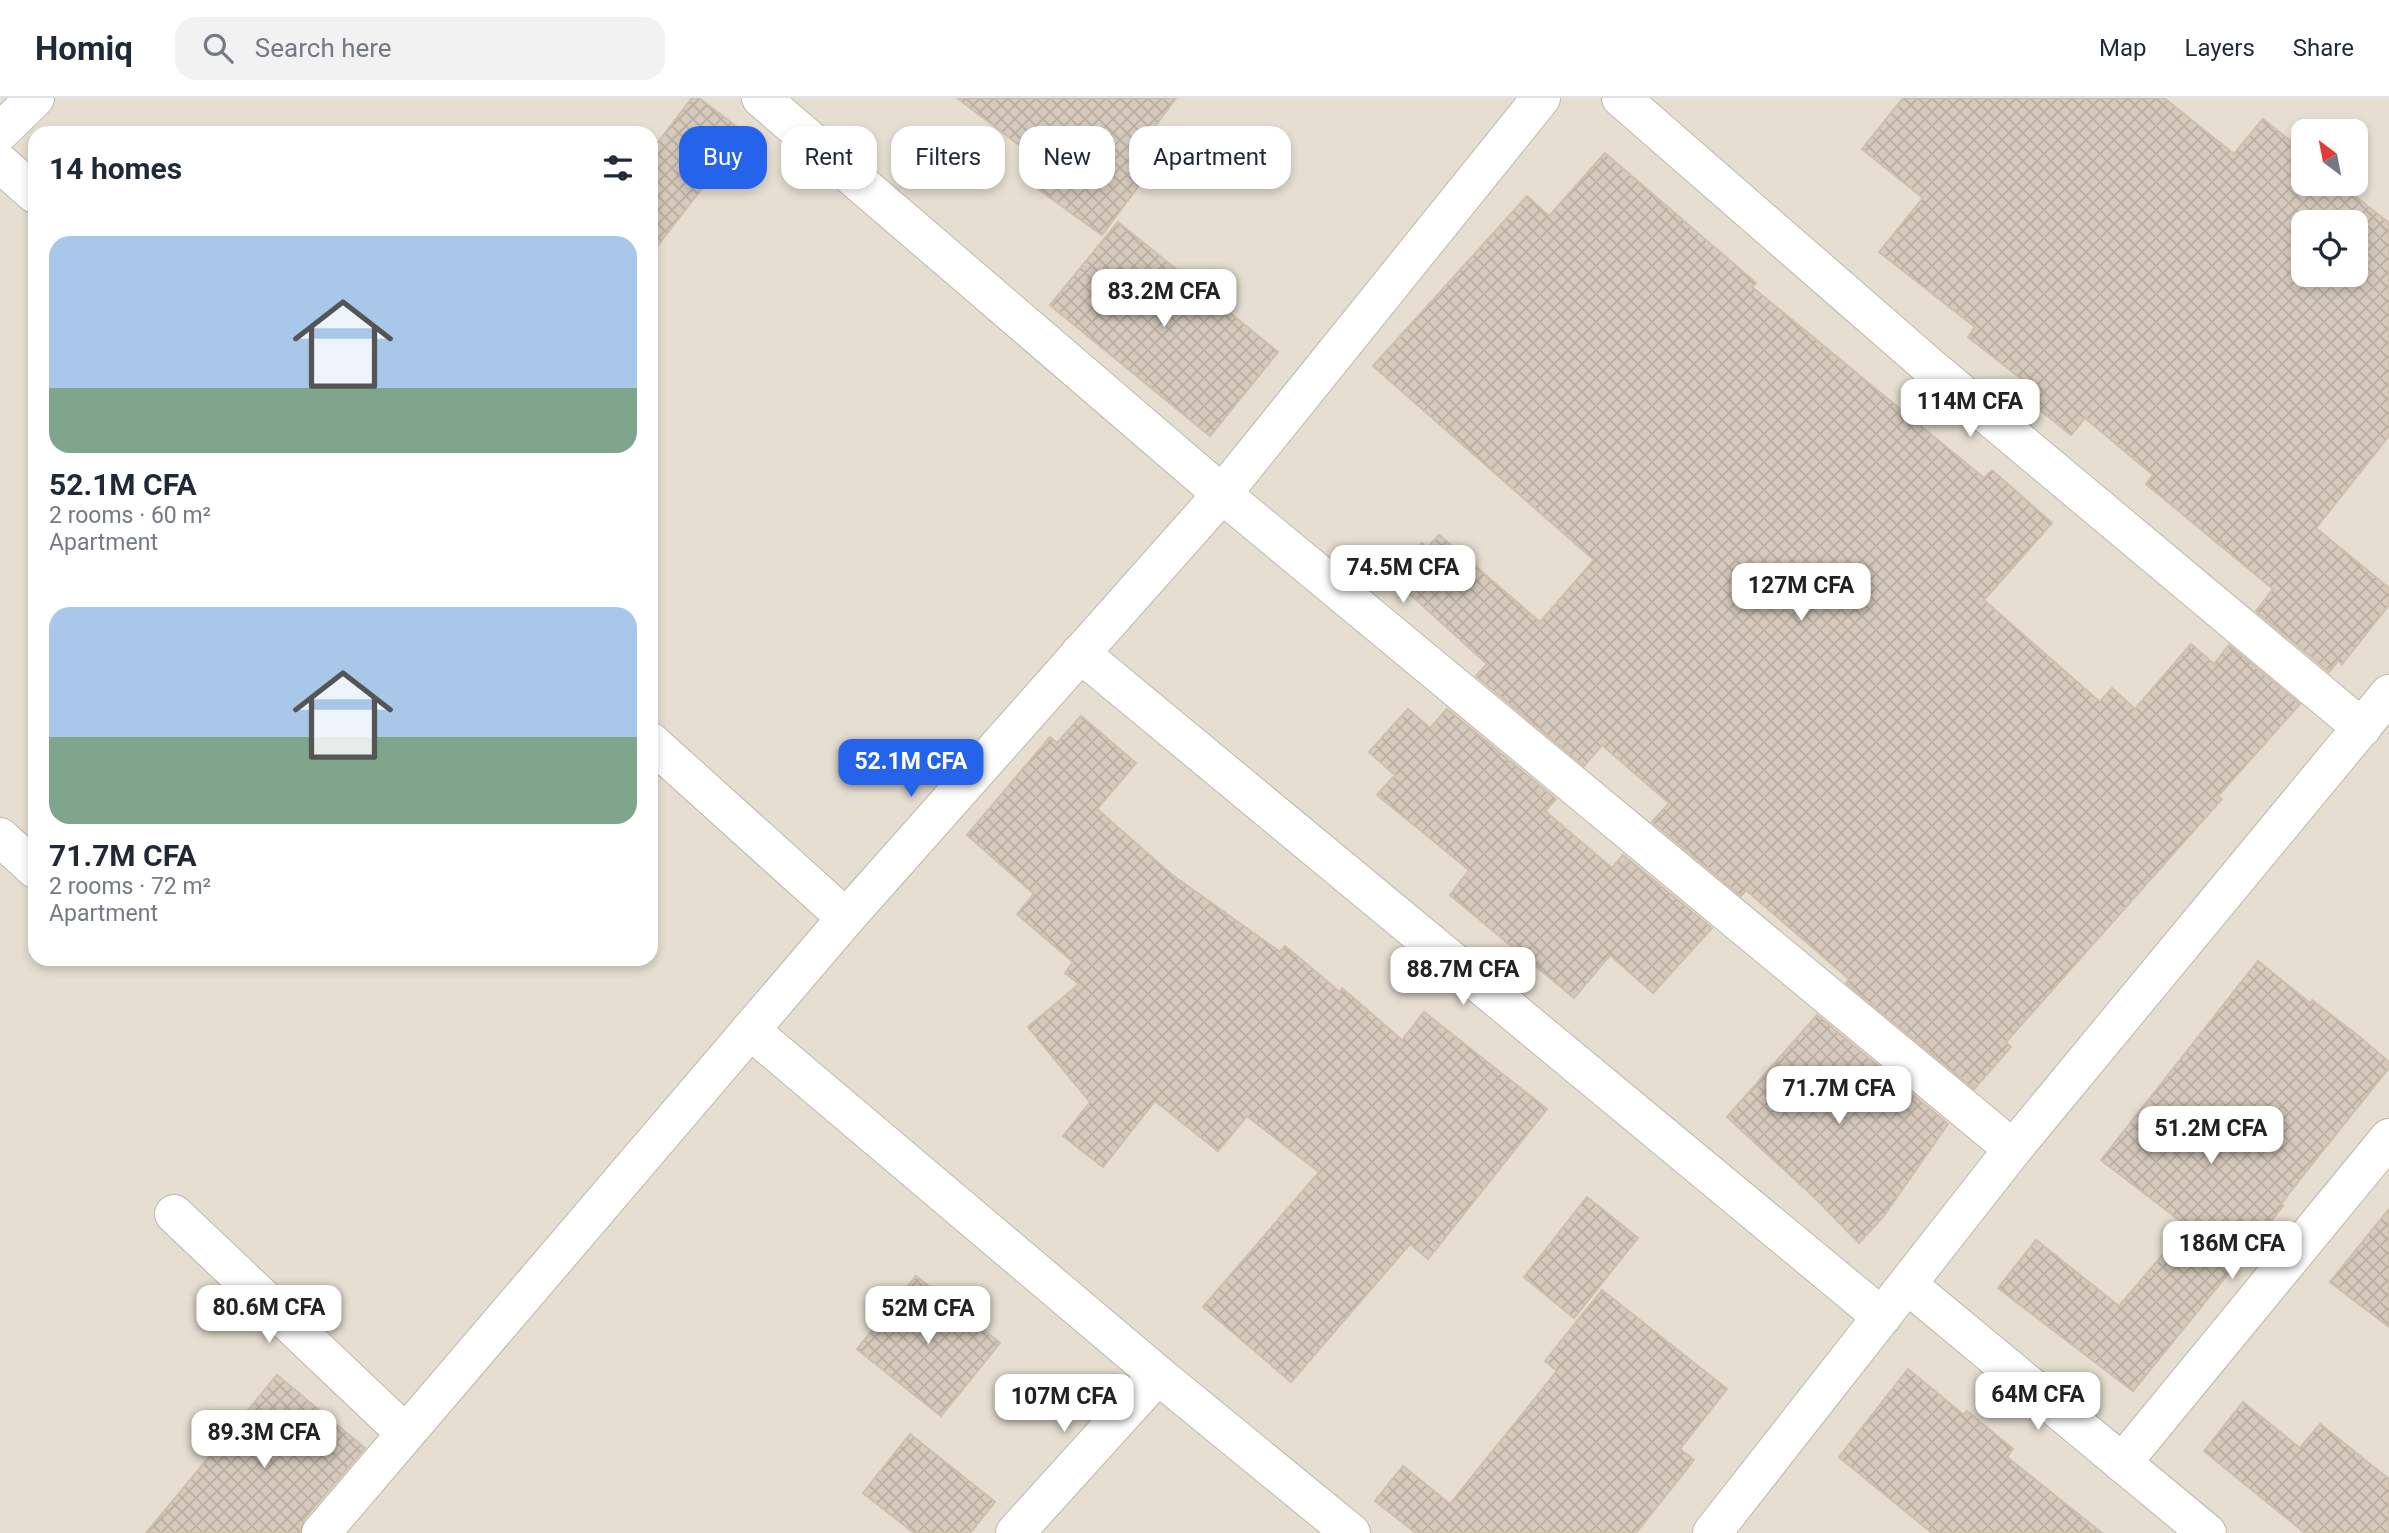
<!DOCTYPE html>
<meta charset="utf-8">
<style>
:root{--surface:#fff;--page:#f2f2f3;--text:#1f2937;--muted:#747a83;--line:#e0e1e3;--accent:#2563eb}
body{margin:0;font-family:Roboto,sans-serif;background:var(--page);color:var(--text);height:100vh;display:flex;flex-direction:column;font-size:26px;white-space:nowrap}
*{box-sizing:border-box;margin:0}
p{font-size:23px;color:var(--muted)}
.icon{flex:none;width:38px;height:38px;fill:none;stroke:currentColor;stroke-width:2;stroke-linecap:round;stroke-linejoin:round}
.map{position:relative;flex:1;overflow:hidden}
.details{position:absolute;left:28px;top:28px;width:630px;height:840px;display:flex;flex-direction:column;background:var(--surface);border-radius:21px;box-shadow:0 4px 10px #0003}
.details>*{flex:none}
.top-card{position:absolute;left:679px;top:28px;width:665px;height:63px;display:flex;gap:14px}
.needle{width:46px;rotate:328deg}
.tools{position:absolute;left:2291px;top:21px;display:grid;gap:14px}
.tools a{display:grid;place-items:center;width:77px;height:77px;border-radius:14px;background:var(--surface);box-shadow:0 4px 10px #0003;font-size:35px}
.price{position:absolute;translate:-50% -60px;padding:0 16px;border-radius:14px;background:#fff;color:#222;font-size:23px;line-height:46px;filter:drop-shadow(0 2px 4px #0008)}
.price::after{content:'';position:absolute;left:50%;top:42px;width:21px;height:16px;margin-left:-10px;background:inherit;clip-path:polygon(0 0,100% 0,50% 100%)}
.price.current{background:var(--accent);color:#fff}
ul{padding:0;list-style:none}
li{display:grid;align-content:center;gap:14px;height:371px;padding:0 21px}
li span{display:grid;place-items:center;height:217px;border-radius:21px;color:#555}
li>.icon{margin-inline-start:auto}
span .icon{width:126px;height:126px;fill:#fffc;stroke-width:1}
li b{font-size:30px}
h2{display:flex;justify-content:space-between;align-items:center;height:84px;padding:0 21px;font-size:30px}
.chip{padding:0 24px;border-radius:21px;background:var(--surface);box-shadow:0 4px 10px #0003;font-size:24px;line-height:63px}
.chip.current{background:var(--accent);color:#fff}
header{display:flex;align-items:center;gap:42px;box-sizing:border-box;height:98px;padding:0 35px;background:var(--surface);border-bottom:2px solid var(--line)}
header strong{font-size:33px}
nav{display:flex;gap:38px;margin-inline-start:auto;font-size:24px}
.search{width:490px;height:63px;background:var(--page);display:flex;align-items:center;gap:18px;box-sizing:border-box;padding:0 24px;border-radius:21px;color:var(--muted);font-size:26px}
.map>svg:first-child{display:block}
.residential{fill:#e6ded1;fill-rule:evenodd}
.building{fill:url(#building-cross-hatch);stroke:#cebfac;stroke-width:2;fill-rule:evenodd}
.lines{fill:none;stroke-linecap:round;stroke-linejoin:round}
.minor-casing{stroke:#c0b7a9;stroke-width:40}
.minor{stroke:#fff;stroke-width:38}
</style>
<header>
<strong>Homiq</strong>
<div class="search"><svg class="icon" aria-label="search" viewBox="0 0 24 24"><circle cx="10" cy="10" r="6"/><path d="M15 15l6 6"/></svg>Search here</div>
<nav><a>Map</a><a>Layers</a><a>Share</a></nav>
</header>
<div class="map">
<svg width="2389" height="1435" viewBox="0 0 2389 1435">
<defs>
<pattern id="building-cross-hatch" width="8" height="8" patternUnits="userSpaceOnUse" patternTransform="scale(1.75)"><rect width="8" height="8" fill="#d6cabc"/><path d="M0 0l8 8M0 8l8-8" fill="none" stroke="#b9aea2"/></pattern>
</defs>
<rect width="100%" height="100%" fill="#f2ede3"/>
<path class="residential" d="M 0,0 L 2389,0 L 2389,1435 L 0,1435 ZM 2303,33 L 2356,33 L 2356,86 L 2303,86 ZM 35,35 L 651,35 L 651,861 L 35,861 ZM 2303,124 L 2356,124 L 2356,177 L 2303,177 Z"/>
<g class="building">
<path d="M 692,0 L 699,0 L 745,35 L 651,156 L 651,53 Z"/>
<path d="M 957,0 L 1176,0 L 1131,61 L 1149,74 L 1102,137 L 1038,91 L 1052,72 Z"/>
<path d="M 1903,0 L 2164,0 L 2234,56 L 2263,21 L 2303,53 L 2303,86 L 2340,86 L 2389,125 L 2389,338 L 2316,430 L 2389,490 L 2389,507 L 2342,566 L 2338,563 L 2329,574 L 2256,513 L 2273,491 L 2146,386 L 2153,377 L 2085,320 L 2071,337 L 2029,303 L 2037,293 L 1968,239 L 1975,229 L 1879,154 L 1923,100 L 1862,51 ZM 2303,124 L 2356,124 L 2356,177 L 2303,177 Z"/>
<path d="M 1605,55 L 1756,185 L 1752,189 L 1984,380 L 1992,372 L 2052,425 L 1984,502 L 2100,604 L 2112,590 L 2135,611 L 2191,546 L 2214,566 L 2229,547 L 2300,606 L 2218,698 L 2222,701 L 2006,944 L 2011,949 L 1974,991 L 1846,885 L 1849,881 L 1746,792 L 1741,798 L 1652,724 L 1669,705 L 1602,647 L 1584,668 L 1476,578 L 1487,566 L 1391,479 L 1422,445 L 1427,450 L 1439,437 L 1540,524 L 1594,462 L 1373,268 L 1527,98 L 1549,118 Z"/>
<path d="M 1118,124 L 1278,254 L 1210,338 L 1050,207 Z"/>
<path d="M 1408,611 L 1430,630 L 1447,611 L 1556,701 L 1545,713 L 1612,770 L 1623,757 L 1712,830 L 1653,895 L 1610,857 L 1574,900 L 1450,797 L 1469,772 L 1377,697 L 1395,677 L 1369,654 Z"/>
<path d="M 1081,618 L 1136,665 L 1097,711 L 1171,776 L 1280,854 L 1285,848 L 1340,894 L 1342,890 L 1402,942 L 1424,914 L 1547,1011 L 1428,1161 L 1410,1146 L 1291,1284 L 1203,1209 L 1319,1074 L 1247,1018 L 1218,1053 L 1155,1003 L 1103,1069 L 1063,1038 L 1090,1004 L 1028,929 L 1079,886 L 1065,875 L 1073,864 L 1017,816 L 1034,796 L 967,737 L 1050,639 L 1057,645 Z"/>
<path d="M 2258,863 L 2310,905 L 2312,902 L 2361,940 L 2389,964 L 2389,970 L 2304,1076 L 2281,1106 L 2283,1108 L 2133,1293 L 1998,1190 L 2036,1142 L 2119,1208 L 2187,1128 L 2101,1062 Z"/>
<path d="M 1817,917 L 1948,1026 L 1883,1119 L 1859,1145 L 1815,1100 L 1727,1019 Z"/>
<path d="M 1587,1099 L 1638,1140 L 1574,1220 L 1524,1179 Z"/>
<path d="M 2389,1111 L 2389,1229 L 2330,1184 Z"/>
<path d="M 916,1178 L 1000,1245 L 941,1318 L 857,1251 Z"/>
<path d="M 1602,1192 L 1727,1291 L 1680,1351 L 1694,1362 L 1636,1435 L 1416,1435 L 1375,1403 L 1403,1368 L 1450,1406 L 1557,1273 L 1545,1263 Z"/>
<path d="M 1908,1271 L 1964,1317 L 1967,1313 L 2013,1351 L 2007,1359 L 2102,1435 L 1932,1435 L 1839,1359 Z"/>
<path d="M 277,1277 L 365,1350 L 304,1421 L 300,1435 L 146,1435 Z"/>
<path d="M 2243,1304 L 2300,1350 L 2320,1326 L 2389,1381 L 2389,1435 L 2305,1435 L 2204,1353 Z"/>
<path d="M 910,1336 L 995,1404 L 970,1435 L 914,1435 L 863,1395 Z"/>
</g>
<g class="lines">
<defs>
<g id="minor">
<path d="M 761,0 L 1222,396 L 2013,1051"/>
<path d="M 1621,0 L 1930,269 L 2362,630"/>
<path d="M 0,34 L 35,0"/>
<path d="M 0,65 L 35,96"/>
<path d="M 1080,555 L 1882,1219"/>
<path d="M 651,644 L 846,820"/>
<path d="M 0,739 L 35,771"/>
<path d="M 750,932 L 1158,1277 L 1351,1435"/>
<path d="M 174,1116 L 404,1334"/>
<path d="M 1908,1187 L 2207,1435"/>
<path d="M 2122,1365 L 2389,1040"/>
<path d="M 321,1435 L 846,820 L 1222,396 L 1541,0"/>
<path d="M 1015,1435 L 1158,1277"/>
<path d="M 1712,1435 L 2013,1051 L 2389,596"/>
</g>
</defs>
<use href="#minor" class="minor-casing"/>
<use href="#minor" class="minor"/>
</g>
</svg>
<div class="tools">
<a><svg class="needle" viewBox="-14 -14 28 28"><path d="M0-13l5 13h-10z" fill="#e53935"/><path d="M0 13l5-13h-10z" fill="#747a83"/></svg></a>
<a><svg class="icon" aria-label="locate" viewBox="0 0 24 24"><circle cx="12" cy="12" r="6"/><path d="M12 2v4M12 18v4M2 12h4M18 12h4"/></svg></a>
</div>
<b class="price" style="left:1164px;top:231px">83.2M CFA</b>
<b class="price" style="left:1970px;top:341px">114M CFA</b>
<b class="price" style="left:1403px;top:507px">74.5M CFA</b>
<b class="price" style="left:1801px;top:525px">127M CFA</b>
<b class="price current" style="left:911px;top:701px">52.1M CFA</b>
<b class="price" style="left:1463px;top:909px">88.7M CFA</b>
<b class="price" style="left:1839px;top:1028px">71.7M CFA</b>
<b class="price" style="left:2211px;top:1068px">51.2M CFA</b>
<b class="price" style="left:2232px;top:1183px">186M CFA</b>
<b class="price" style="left:269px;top:1247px">80.6M CFA</b>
<b class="price" style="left:928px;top:1248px">52M CFA</b>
<b class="price" style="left:2038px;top:1334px">64M CFA</b>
<b class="price" style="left:1064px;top:1336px">107M CFA</b>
<b class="price" style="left:264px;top:1372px">89.3M CFA</b>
<div class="top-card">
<a class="chip current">Buy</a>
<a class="chip">Rent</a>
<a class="chip">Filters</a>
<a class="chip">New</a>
<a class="chip">Apartment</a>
</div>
<section class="details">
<h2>14 homes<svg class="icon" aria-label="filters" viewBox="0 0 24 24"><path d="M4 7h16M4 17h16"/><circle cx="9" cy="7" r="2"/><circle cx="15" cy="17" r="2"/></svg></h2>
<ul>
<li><span style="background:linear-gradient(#a9c7e8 70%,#7fa58c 0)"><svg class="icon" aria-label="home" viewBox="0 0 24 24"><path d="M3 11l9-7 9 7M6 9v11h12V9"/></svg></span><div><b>52.1M CFA</b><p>2 rooms · 60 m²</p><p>Apartment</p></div></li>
<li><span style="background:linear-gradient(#a9c7e8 60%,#7fa58c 0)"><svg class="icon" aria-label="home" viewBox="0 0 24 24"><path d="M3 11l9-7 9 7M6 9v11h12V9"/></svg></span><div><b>71.7M CFA</b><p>2 rooms · 72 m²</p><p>Apartment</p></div></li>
</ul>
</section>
</div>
